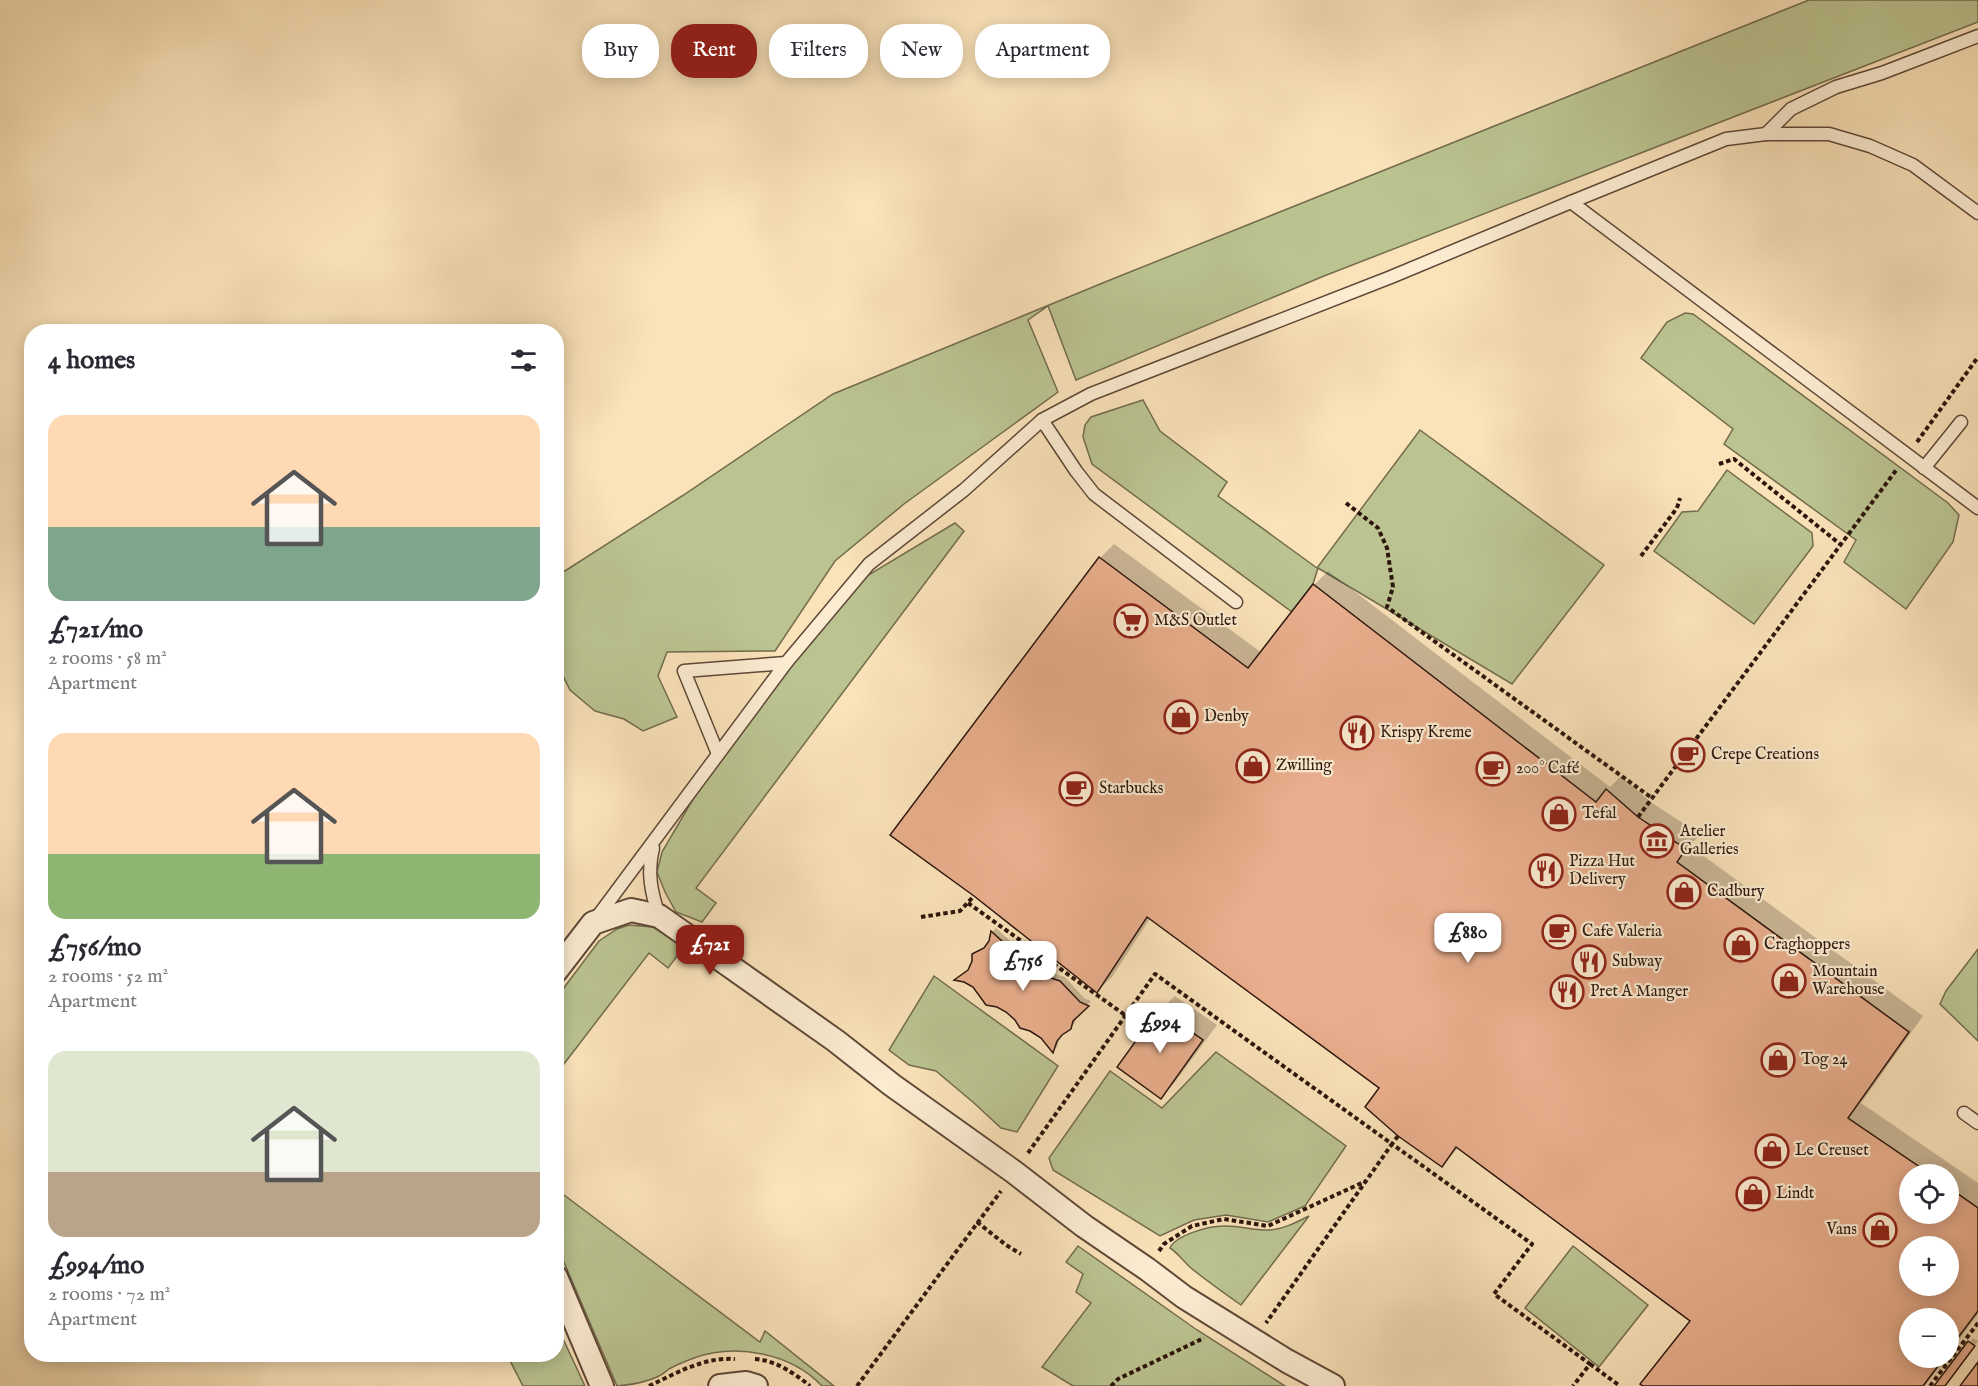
<!DOCTYPE html>
<meta charset="utf-8">
<style>
:root{--surface:#fff;--page:#f2f2f3;--text:#2b2b33;--muted:#7c7c81;--accent:#8f2418}
body{margin:0;font-family:"IM FELL English",serif;background:var(--page);color:var(--text);height:100vh;display:flex;flex-direction:column;font-size:22px;white-space:nowrap}
*{box-sizing:border-box;margin:0}
p{font-size:20px;color:var(--muted)}
.icon{flex:none;width:33px;height:33px;fill:none;stroke:currentColor;stroke-width:2;stroke-linecap:round;stroke-linejoin:round}
.map{position:relative;flex:1;overflow:hidden}
.details{position:absolute;left:24px;top:324px;width:540px;height:1038px;display:flex;flex-direction:column;background:var(--surface);border-radius:24px;box-shadow:0 3px 15px #0003}
.details>*{flex:none}
.guide{position:absolute;left:582px;top:24px;width:570px;height:54px;display:flex;gap:12px}
.tools{position:absolute;left:1899px;top:1164px;display:grid;gap:12px}
.tools a{display:grid;place-items:center;width:60px;height:60px;border-radius:50%;background:var(--surface);box-shadow:0 3px 15px #0003;font-size:30px}
.price{position:absolute;translate:-50% -51px;padding:0 14px;border-radius:12px;background:#fff;color:#222;font-size:20px;line-height:39px;filter:drop-shadow(0 2px 3px #0008)}
.price::after{content:'';position:absolute;left:50%;top:36px;width:18px;height:14px;margin-left:-9px;background:inherit;clip-path:polygon(0 0,100% 0,50% 100%)}
.price.on{background:var(--accent);color:#fff}
ul{padding:0;list-style:none}
li{display:grid;align-content:center;gap:12px;height:318px;padding:0 24px}
li span{display:grid;place-items:center;height:186px;border-radius:18px;color:#555}
li>.icon{margin-inline-start:auto}
span .icon{width:108px;height:108px;fill:#fffc;stroke-width:1}
li b{font-size:26px}
h2{display:flex;justify-content:space-between;align-items:center;height:72px;padding:0 24px;font-size:26px}
.chip{padding:0 21px;border-radius:24px;background:var(--surface);box-shadow:0 3px 15px #0003;font-size:21px;line-height:54px}
.chip.on{background:var(--accent);color:#fff}
.map>svg:first-child{display:block}
.green{fill:#bbc491;stroke:#736c4e;stroke-width:1.5}
.shadow{fill:#0003;fill-rule:evenodd}
.building{fill:#e9ae8d;stroke:#2b150c;stroke-width:1.5;fill-rule:evenodd}
.lines{fill:none;stroke-linecap:round;stroke-linejoin:round}
.service-casing{stroke:#5f4837;stroke-width:15}
.minor-casing{stroke:#5f4837;stroke-width:26}
.path{stroke:#2b150c;stroke-width:4;stroke-dasharray:4.5 3;stroke-linecap:butt}
.service{stroke:#fcecd2;stroke-width:12}
.minor{stroke:#fcecd2;stroke-width:22}
.labels{text-anchor:middle;dominant-baseline:central;stroke-width:4.5;stroke-linejoin:round;paint-order:stroke}
.poi-label{font-size:16px;fill:#2b150c;stroke:#fcecd2;text-anchor:start}
</style>
<div class="map">
<svg width="1978" height="1386" viewBox="0 0 1978 1386">
<rect width="100%" height="100%" fill="#fae2b9"/>
<filter id="stains"><feTurbulence type="fractalNoise" baseFrequency=".00333" numOctaves="4"/><feColorMatrix values="0 0 0 0 .2 0 0 0 0 .09 0 0 0 0 .02 0 0 0 .5 -.17"/></filter>
<radialGradient id="worn" r=".72"><stop offset=".6" stop-color="#630" stop-opacity="0"/><stop offset="1" stop-color="#630" stop-opacity=".3"/></radialGradient>
<g class="green">
<path d="M 1809,0 L 1978,0 L 1978,22 L 1324,276 L 1076,380 L 1048,306 L 1028,320 L 1058,392 L 904,504 L 835,561 L 775,651 L 667,652 L 658,676 L 677,717 L 643,731 L 624,719 L 595,711 L 570,690 L 561,672 L 557,674 L 557,576 L 682,496 L 833,394 L 1110,280 Z"/>
<path d="M 1685,313 L 1693,314 L 1948,503 L 1959,515 L 1953,542 L 1906,609 L 1844,562 L 1856,540 L 1724,444 L 1733,429 L 1641,358 L 1667,322 Z"/>
<path d="M 1143,400 L 1160,431 L 1227,482 L 1218,496 L 1317,568 L 1420,430 L 1604,565 L 1512,684 L 1318,568 L 1313,584 L 1292,612 L 1092,464 L 1083,437 L 1085,425 L 1091,417 Z"/>
<path d="M 1727,470 L 1812,533 L 1813,546 L 1754,624 L 1654,551 L 1682,512 L 1698,511 Z"/>
<path d="M 955,523 L 964,531 L 696,888 L 716,903 L 702,922 L 676,912 L 665,892 L 657,872 L 662,852 L 696,794 L 781,678 L 865,577 Z"/>
<path d="M 629,925 L 653,927 L 684,947 L 668,968 L 649,953 L 557,1073 L 557,997 L 599,941 L 617,929 Z"/>
<path d="M 1978,949 L 1978,1041 L 1940,1004 L 1946,991 Z"/>
<path d="M 934,976 L 1058,1066 L 1017,1132 L 1001,1128 L 974,1103 L 936,1071 L 909,1065 L 889,1050 Z"/>
<path d="M 1216,1052 L 1346,1146 L 1305,1206 L 1268,1222 L 1226,1215 L 1194,1220 L 1160,1236 L 1053,1170 L 1049,1158 L 1110,1071 L 1162,1108 Z"/>
<path d="M 556,1189 L 760,1342 L 765,1331 L 834,1386 L 822,1386 C 791,1353 736,1343 694,1358 C 686,1361 676,1365 669,1369 C 665,1372 662,1375 657,1377 C 646,1382 629,1385 617,1386 L 557,1246 Z"/>
<path d="M 1309,1216 L 1241,1305 C 1224,1293 1207,1281 1191,1268 C 1183,1261 1178,1253 1170,1248 C 1176,1235 1209,1226 1223,1226 C 1239,1225 1254,1231 1270,1230 C 1284,1229 1297,1222 1309,1216 Z"/>
<path d="M 1078,1246 L 1197,1330 L 1285,1386 L 1073,1386 L 1042,1367 L 1091,1303 L 1076,1292 L 1083,1274 L 1066,1262 Z"/>
<path d="M 1573,1246 L 1648,1305 L 1599,1367 L 1525,1308 Z"/>
<path d="M 557,1326 L 585,1386 L 523,1386 L 507,1355 L 556,1354 Z"/>
</g>
<g class="shadow">
<path d="M 1114,544 L 1262,653 L 1314,585 L 1328,571 L 1610,787 L 1621,776 L 1652,803 L 1700,834 L 1690,846 L 1923,1016 L 1861,1103 L 1978,1183 L 1978,1314 L 1948,1354 L 1948,1318 L 1910,1318 L 1910,1358 L 1946,1358 L 1925,1386 L 1645,1386 L 1692,1321 L 1458,1148 L 1442,1165 L 1381,1088 L 1151,917 L 1112,977 L 1097,991 L 1100,558 ZM 1910,1174 L 1948,1174 L 1948,1214 L 1910,1214 ZM 1910,1246 L 1948,1246 L 1948,1286 L 1910,1286 Z"/>
<path d="M 996,928 L 1018,948 L 1030,952 L 1037,961 L 1046,968 L 1055,974 L 1065,977 L 1084,998 L 1091,1001 L 1077,1015 L 1075,1023 L 1061,1035 L 1057,1047 L 1054,1050 L 971,969 L 974,954 L 988,945 L 991,942 L 992,932 Z"/>
<path d="M 1175,996 L 1217,1025 L 1175,1082 L 1161,1097 L 1160,1010 Z"/>
<path d="M 1973,1338 L 1978,1341 L 1944,1386 L 1936,1386 Z"/>
</g>
<g class="building">
<path d="M 1099,557 L 1248,668 L 1313,584 L 1596,802 L 1606,789 L 1638,817 L 1686,849 L 1677,862 L 1909,1032 L 1848,1118 L 1930,1174 L 1910,1174 L 1910,1214 L 1948,1214 L 1948,1187 L 1978,1208 L 1978,1311 L 1948,1351 L 1948,1318 L 1910,1318 L 1910,1358 L 1944,1358 L 1923,1386 L 1643,1386 L 1640,1384 L 1690,1321 L 1456,1147 L 1442,1167 L 1398,1136 L 1365,1107 L 1379,1088 L 1147,917 L 1097,993 L 974,896 L 890,835 ZM 1910,1246 L 1948,1246 L 1948,1286 L 1910,1286 Z"/>
<path d="M 991,931 L 1014,952 L 1026,956 L 1033,966 L 1041,972 L 1051,978 L 1060,981 L 1080,1002 L 1089,1006 L 1073,1021 L 1071,1029 L 1062,1035 L 1057,1041 L 1053,1053 L 1041,1038 L 1030,1031 L 1020,1028 L 1015,1020 L 1006,1012 L 997,1007 L 986,1005 L 973,987 L 964,982 L 954,980 L 968,970 L 972,961 L 972,954 L 984,948 L 989,941 Z"/>
<path d="M 1159,1009 L 1203,1040 L 1161,1099 L 1117,1067 Z"/>
<path d="M 1968,1341 L 1975,1346 L 1945,1386 L 1934,1386 Z"/>
<path d="M 1978,1362 L 1978,1386 L 1960,1386 Z"/>
</g>
<g class="lines">
<defs>
<g id="service">
<path d="M 1766,134 L 1791,109 L 1836,87 L 1882,73 L 1978,36"/>
<path d="M 1571,202 L 1726,139 L 1766,134 L 1829,134 L 1870,146 L 1913,165 L 1978,213"/>
<path d="M 1042,420 L 1076,471 L 1094,494 L 1236,602"/>
<path d="M 1924,468 L 1961,422"/>
<path d="M 718,754 L 684,671 L 786,663"/>
<path d="M 653,848 C 647,872 651,892 659,916"/>
<path d="M 595,920 L 786,663 L 869,564 L 964,490 L 1042,420 L 1091,394 L 1391,277 L 1571,202 L 1978,508"/>
<path d="M 1964,1113 L 1978,1123"/>
</g>
<g id="minor">
<path d="M 556,971 L 593,923 L 631,910 L 659,916 L 836,1041 L 892,1085 L 1014,1172 L 1084,1226 L 1147,1269 L 1184,1297 L 1287,1361 L 1333,1386"/>
<path d="M 556,1277 L 602,1386"/>
<path d="M 720,1386 L 746,1383 L 756,1386"/>
</g>
</defs>
<use href="#service" class="service-casing"/>
<use href="#minor" class="minor-casing"/>
<g class="path">
<path d="M 1917,442 L 1978,357"/>
<path d="M 1719,464 L 1734,459 L 1840,544"/>
<path d="M 1346,503 L 1378,528 L 1387,548 L 1393,587 L 1387,607 L 1652,798"/>
<path d="M 1641,556 L 1677,508 L 1680,498"/>
<path d="M 1638,817 L 1897,469"/>
<path d="M 968,903 L 1125,1015"/>
<path d="M 921,917 L 960,911 L 974,896"/>
<path d="M 1398,1136 L 1392,1144 L 1532,1244 L 1494,1294 L 1590,1364 L 1573,1386"/>
<path d="M 1028,1153 L 1155,974 L 1392,1144 L 1266,1323"/>
<path d="M 977,1222 L 1006,1245 L 1021,1254"/>
<path d="M 1159,1251 L 1164,1244 L 1192,1226 L 1224,1219 L 1268,1226 L 1366,1181"/>
<path d="M 755,1359 C 775,1360 794,1373 810,1386"/>
<path d="M 1590,1364 L 1620,1386"/>
<path d="M 649,1386 C 677,1373 703,1357 735,1359"/>
<path d="M 857,1386 L 1001,1191"/>
<path d="M 1111,1386 L 1118,1379 L 1204,1338"/>
<path d="M 1930,1386 L 1978,1323"/>
</g>
<use href="#service" class="service"/>
<use href="#minor" class="minor"/>
</g>
<defs>
<symbol id="supermarket-ring" viewBox="-11 -11 22 22"><circle r="9.5" fill="#fcecd2" stroke="#8f2418" stroke-width="1.5"/><path d="M-6-5.5h2.5l.6 2H6L4.5 2H-2.5L-4.4-4H-6ZM-1.5 3.2a1.3 1.3 0 1 0 .1 0ZM3 3.2a1.3 1.3 0 1 0 .1 0Z" fill="#8f2418"/></symbol>
<symbol id="shop-ring" viewBox="-11 -11 22 22"><circle r="9.5" fill="#fcecd2" stroke="#8f2418" stroke-width="1.5"/><path d="M-5-2.5h2.3a2.7 3.5 0 0 1 5.4 0H5L5.5 6h-11ZM-1.5-2.5h3a1.5 2.3 0 0 0-3 0Z" fill="#8f2418"/></symbol>
<symbol id="restaurant-ring" viewBox="-11 -11 22 22"><circle r="9.5" fill="#fcecd2" stroke="#8f2418" stroke-width="1.5"/><path d="M-5-6h1v4h1v-4h1v4h1v-4h1v5L-1.5 .5V6h-2V.5L-5-1ZM5-6V6H3V1.5H1.5Q1.5-4 5-6Z" fill="#8f2418"/></symbol>
<symbol id="cafe-ring" viewBox="-11 -11 22 22"><circle r="9.5" fill="#fcecd2" stroke="#8f2418" stroke-width="1.5"/><path d="M-5.5-4.5H6V0H3Q3 3.5 0 3.5H-2.5Q-5.5 3.5-5.5 0ZM3-3.2v2h1.7v-2ZM-6 4.5H4V6H-6Z" fill="#8f2418"/></symbol>
<symbol id="museum-ring" viewBox="-11 -11 22 22"><circle r="9.5" fill="#fcecd2" stroke="#8f2418" stroke-width="1.5"/><path d="M0-6L6-3V-2H-6V-3ZM-5-1h2V3h-2ZM-1-1h2V3h-2ZM3-1h2V3H3ZM-6 4H6V6H-6Z" fill="#8f2418"/></symbol>
</defs>
<g fill-rule="evenodd">
<use href="#supermarket-ring" x="1112" y="602" width="38" height="38"/>
<use href="#shop-ring" x="1162" y="698" width="38" height="38"/>
<use href="#restaurant-ring" x="1338" y="714" width="38" height="38"/>
<use href="#cafe-ring" x="1669" y="736" width="38" height="38"/>
<use href="#shop-ring" x="1234" y="747" width="38" height="38"/>
<use href="#cafe-ring" x="1474" y="750" width="38" height="38"/>
<use href="#cafe-ring" x="1057" y="770" width="38" height="38"/>
<use href="#shop-ring" x="1540" y="795" width="38" height="38"/>
<use href="#museum-ring" x="1638" y="822" width="38" height="38"/>
<use href="#restaurant-ring" x="1527" y="852" width="38" height="38"/>
<use href="#shop-ring" x="1665" y="873" width="38" height="38"/>
<use href="#cafe-ring" x="1540" y="913" width="38" height="38"/>
<use href="#shop-ring" x="1722" y="926" width="38" height="38"/>
<use href="#restaurant-ring" x="1570" y="943" width="38" height="38"/>
<use href="#shop-ring" x="1770" y="962" width="38" height="38"/>
<use href="#restaurant-ring" x="1548" y="973" width="38" height="38"/>
<use href="#shop-ring" x="1759" y="1041" width="38" height="38"/>
<use href="#shop-ring" x="1753" y="1132" width="38" height="38"/>
<use href="#shop-ring" x="1734" y="1175" width="38" height="38"/>
<use href="#shop-ring" x="1861" y="1211" width="38" height="38"/>
</g>
<g class="labels">
<g class="poi-label">
<text x="1154" y="621">M&amp;S Outlet</text>
<text x="1204" y="717">Denby</text>
<text x="1380" y="733">Krispy Kreme</text>
<text x="1711" y="755">Crepe Creations</text>
<text x="1276" y="766">Zwilling</text>
<text x="1516" y="769">200° Café</text>
<text x="1099" y="789">Starbucks</text>
<text x="1582" y="814">Tefal</text>
<text x="1680" y="832">Atelier<tspan x="1680" dy="18">Galleries</tspan></text>
<text x="1569" y="862">Pizza Hut<tspan x="1569" dy="18">Delivery</tspan></text>
<text x="1707" y="892">Cadbury</text>
<text x="1582" y="932">Cafe Valeria</text>
<text x="1764" y="945">Craghoppers</text>
<text x="1612" y="962">Subway</text>
<text x="1812" y="972">Mountain<tspan x="1812" dy="18">Warehouse</tspan></text>
<text x="1590" y="992">Pret A Manger</text>
<text x="1801" y="1060">Tog 24</text>
<text x="1795" y="1151">Le Creuset</text>
<text x="1776" y="1194">Lindt</text>
<text x="1857" y="1230" text-anchor="end">Vans</text>
</g>
</g>
<rect width="100%" height="100%" filter="url(#stains)"/>
<rect width="100%" height="100%" fill="url(#worn)"/>
</svg>
<div class="tools">
<a><svg class="icon" aria-label="locate" viewBox="0 0 24 24"><circle cx="12" cy="12" r="6"/><path d="M12 2v4M12 18v4M2 12h4M18 12h4"/></svg></a>
<a>+</a>
<a>−</a>
</div>
<b class="price" style="left:1468px;top:964px">£880</b>
<b class="price on" style="left:710px;top:976px">£721</b>
<b class="price" style="left:1023px;top:992px">£756</b>
<b class="price" style="left:1160px;top:1054px">£994</b>
<div class="guide">
<a class="chip">Buy</a>
<a class="chip on">Rent</a>
<a class="chip">Filters</a>
<a class="chip">New</a>
<a class="chip">Apartment</a>
</div>
<section class="details">
<h2>4 homes<svg class="icon" aria-label="filters" viewBox="0 0 24 24"><path d="M4 7h16M4 17h16"/><circle cx="9" cy="7" r="2"/><circle cx="15" cy="17" r="2"/></svg></h2>
<ul>
<li><span style="background:linear-gradient(#ffd9b3 60%,#7fa58c 0)"><svg class="icon" aria-label="home" viewBox="0 0 24 24"><path d="M3 11l9-7 9 7M6 9v11h12V9"/></svg></span><div><b>£721/mo</b><p>2 rooms · 58 m²</p><p>Apartment</p></div></li>
<li><span style="background:linear-gradient(#ffd9b3 65%,#8fb573 0)"><svg class="icon" aria-label="home" viewBox="0 0 24 24"><path d="M3 11l9-7 9 7M6 9v11h12V9"/></svg></span><div><b>£756/mo</b><p>2 rooms · 52 m²</p><p>Apartment</p></div></li>
<li><span style="background:linear-gradient(#dfe7d0 65%,#b9a48a 0)"><svg class="icon" aria-label="home" viewBox="0 0 24 24"><path d="M3 11l9-7 9 7M6 9v11h12V9"/></svg></span><div><b>£994/mo</b><p>2 rooms · 72 m²</p><p>Apartment</p></div></li>
</ul>
</section>
</div>
